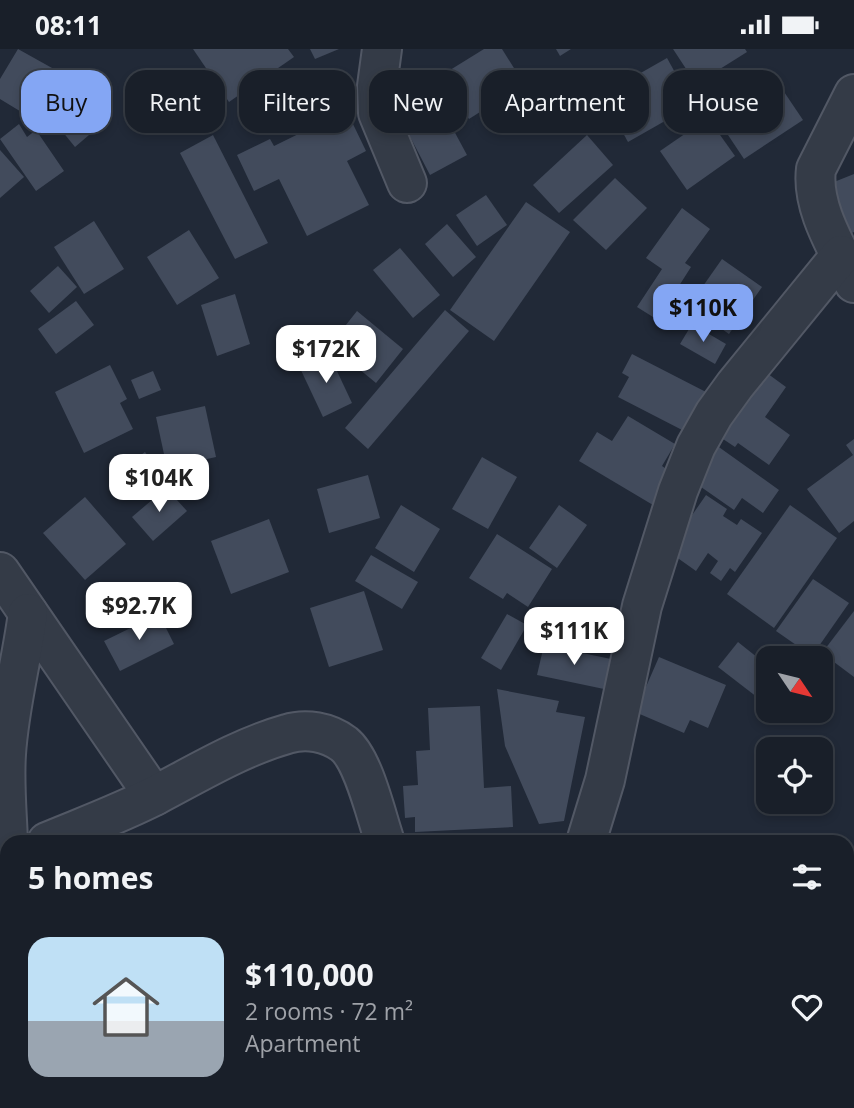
<!DOCTYPE html>
<meta charset="utf-8">
<style>
:root{--surface:#191f29;--page:#262c35;--text:#f1f3f6;--muted:#9fa2a8;--line:#373d46;--accent:#84a6f4}
body{margin:0;font-family:"Open Sans",sans-serif;background:var(--page);color:var(--text);height:100vh;display:flex;flex-direction:column;font-size:26px;white-space:nowrap}
*{box-sizing:border-box;margin:0}
p{font-size:23px;color:var(--muted)}
.icon{flex:none;width:38px;height:38px;fill:none;stroke:currentColor;stroke-width:2;stroke-linecap:round;stroke-linejoin:round}
.map{position:relative;flex:1;overflow:hidden}
.panel{position:absolute;left:0px;top:786px;width:854px;height:275px;display:flex;flex-direction:column;background:var(--surface);border-radius:21px 21px 0 0;box-shadow:0 4px 10px #0003,0 0 0 2px var(--line)}
.panel>*{flex:none}
.top-card{position:absolute;left:21px;top:21px;width:812px;height:63px;display:flex;gap:14px}
.needle{width:46px;rotate:125deg}
.buttons{position:absolute;left:756px;top:597px;display:grid;gap:14px}
.buttons a{display:grid;place-items:center;width:77px;height:77px;border-radius:14px;background:var(--surface);box-shadow:0 4px 10px #0003,0 0 0 2px var(--line);font-size:35px}
.price{position:absolute;translate:-50% -60px;padding:0 16px;border-radius:14px;background:#fff;color:#222;font-size:23px;line-height:46px;filter:drop-shadow(0 2px 4px #0008)}
.price::after{content:'';position:absolute;left:50%;top:42px;width:21px;height:16px;margin-left:-10px;background:inherit;clip-path:polygon(0 0,100% 0,50% 100%)}
.price.on{background:var(--accent);color:#111}
ul{padding:0;list-style:none}
li{display:flex;align-items:center;gap:21px;height:175px;padding:0 28px}
li span{display:grid;place-items:center;flex:none;width:196px;height:140px;border-radius:21px;color:#555}
li>.icon{margin-inline-start:auto}
span .icon{width:84px;height:84px;fill:#fffc;stroke-width:1}
li b{font-size:30px}
h2{display:flex;justify-content:space-between;align-items:center;height:84px;padding:0 28px;font-size:30px}
.chip{padding:0 24px;border-radius:21px;background:var(--surface);box-shadow:0 4px 10px #0003,0 0 0 2px var(--line);font-size:24px;line-height:63px}
.chip.on{background:var(--accent);color:#111}
.status{display:flex;justify-content:space-between;align-items:center;height:49px;padding:0 35px;background:var(--surface);direction:ltr}
.status svg{height:19px;fill:currentColor}
.map>svg:first-child{display:block}
.building{fill:#424b5c}
.lines{fill:none;stroke-linecap:round;stroke-linejoin:round}
.minor-casing{stroke:#525865;stroke-width:42}
.minor{stroke:#343b47;stroke-width:38}
</style>
<div class="status"><b>08:11</b><svg viewBox="0 0 49 12"><path d="M0 12V9h3v3zM5 12V6h3v6zM10 12V3h3v9zM15 12V0h3v12zM26 1h20v11H26zM47 4h2v5h-2z"/></svg></div>
<div class="map">
<svg width="854" height="1059" viewBox="0 0 854 1059">
<rect width="100%" height="100%" fill="#212937"/>
<g class="building">
<path d="M 18,0 L 61,24 L 50,42 L 68,54 L 51,81 L 0,50 L 0,30 Z"/>
<path d="M 193,0 L 288,0 L 294,8 L 229,53 Z"/>
<path d="M 310,0 L 339,0 L 315,10 Z"/>
<path d="M 484,0 L 502,0 L 524,35 L 469,70 L 442,26 Z"/>
<path d="M 556,0 L 571,0 L 560,7 Z"/>
<path d="M 673,0 L 745,0 L 747,3 L 696,35 Z"/>
<path d="M 667,9 L 693,56 L 628,93 L 602,46 Z"/>
<path d="M 772,25 L 803,71 L 744,110 L 714,65 Z"/>
<path d="M 440,56 L 467,106 L 430,126 L 404,76 Z"/>
<path d="M 82,65 L 96,80 L 75,98 L 62,82 Z"/>
<path d="M 335,67 L 340,79 L 352,73 L 366,102 L 347,112 L 369,156 L 307,187 L 279,130 L 254,142 L 237,106 L 270,90 L 274,97 Z"/>
<path d="M 708,69 L 735,107 L 687,141 L 660,102 Z"/>
<path d="M 19,75 L 27,88 L 36,81 L 64,122 L 36,142 L 0,90 Z"/>
<path d="M 213,86 L 268,194 L 235,210 L 180,104 Z"/>
<path d="M 587,86 L 613,116 L 559,164 L 533,136 Z"/>
<path d="M 0,101 L 24,128 L 0,149 Z"/>
<path d="M 854,125 L 854,183 L 849,185 L 829,135 Z"/>
<path d="M 615,129 L 647,159 L 606,201 L 573,171 Z"/>
<path d="M 486,146 L 507,176 L 477,197 L 456,166 Z"/>
<path d="M 526,153 L 570,183 L 494,292 L 450,261 Z"/>
<path d="M 682,159 L 710,180 L 685,214 L 691,218 L 677,240 L 681,242 L 661,273 L 637,258 L 662,220 L 646,209 Z"/>
<path d="M 94,172 L 124,220 L 84,245 L 54,198 Z"/>
<path d="M 447,175 L 476,208 L 453,228 L 425,195 Z"/>
<path d="M 189,181 L 219,229 L 177,256 L 147,208 Z"/>
<path d="M 400,199 L 440,246 L 413,269 L 373,221 Z"/>
<path d="M 722,210 L 762,238 L 729,285 L 689,257 Z"/>
<path d="M 58,217 L 77,238 L 49,264 L 30,242 Z"/>
<path d="M 235,245 L 250,295 L 217,307 L 201,256 Z"/>
<path d="M 76,252 L 94,276 L 56,305 L 38,280 Z"/>
<path d="M 445,261 L 469,282 L 368,400 L 345,379 Z"/>
<path d="M 357,262 L 403,300 L 376,334 L 330,296 Z"/>
<path d="M 692,275 L 726,295 L 715,315 L 680,295 Z"/>
<path d="M 328,303 L 352,354 L 323,368 L 299,317 Z"/>
<path d="M 632,305 L 706,343 L 686,383 L 618,348 L 629,328 L 622,324 Z"/>
<path d="M 110,316 L 127,350 L 120,354 L 133,380 L 84,404 L 55,343 Z"/>
<path d="M 760,319 L 786,338 L 765,368 L 790,386 L 769,416 L 738,394 L 735,398 L 714,384 Z"/>
<path d="M 153,322 L 161,341 L 139,350 L 131,331 Z"/>
<path d="M 205,357 L 216,408 L 167,419 L 156,368 Z"/>
<path d="M 628,367 L 675,395 L 662,417 L 672,424 L 653,456 L 579,412 L 597,383 L 612,392 Z"/>
<path d="M 854,390 L 854,472 L 839,484 L 807,440 L 853,406 L 846,396 Z"/>
<path d="M 716,396 L 779,441 L 763,464 L 742,449 L 734,461 L 691,431 Z"/>
<path d="M 145,403 L 160,424 L 127,448 L 112,427 Z"/>
<path d="M 482,408 L 517,428 L 488,480 L 452,460 Z"/>
<path d="M 368,426 L 380,469 L 329,484 L 317,440 Z"/>
<path d="M 166,439 L 187,462 L 153,492 L 132,468 Z"/>
<path d="M 706,446 L 727,460 L 723,467 L 737,476 L 741,470 L 762,484 L 735,523 L 730,519 L 721,532 L 710,524 L 718,512 L 708,504 L 696,522 L 672,505 L 679,485 Z"/>
<path d="M 85,448 L 126,495 L 85,531 L 43,484 Z"/>
<path d="M 401,456 L 440,480 L 414,523 L 375,499 Z"/>
<path d="M 559,456 L 587,476 L 557,519 L 529,499 Z"/>
<path d="M 790,456 L 837,489 L 774,579 L 727,545 Z"/>
<path d="M 269,470 L 289,523 L 231,545 L 211,492 Z"/>
<path d="M 497,485 L 552,520 L 528,558 L 507,544 L 503,550 L 469,529 Z"/>
<path d="M 371,506 L 418,533 L 402,560 L 355,532 Z"/>
<path d="M 813,530 L 849,554 L 812,607 L 776,582 Z"/>
<path d="M 364,542 L 383,601 L 329,618 L 310,559 Z"/>
<path d="M 854,562 L 854,628 L 822,604 Z"/>
<path d="M 159,565 L 174,595 L 120,622 L 104,592 Z"/>
<path d="M 507,565 L 527,576 L 501,621 L 481,609 Z"/>
<path d="M 738,593 L 768,617 L 768,651 L 766,655 L 718,618 Z"/>
<path d="M 544,596 L 611,610 L 604,640 L 537,626 Z"/>
<path d="M 659,608 L 726,636 L 708,679 L 690,671 L 684,684 L 635,663 Z"/>
<path d="M 497,640 L 559,652 L 556,663 L 585,668 L 564,772 L 539,775 L 505,697 Z"/>
<path d="M 480,657 L 484,739 L 511,737 L 513,778 L 415,783 L 415,768 L 405,769 L 403,737 L 418,736 L 416,702 L 430,701 L 428,659 Z"/>
<path d="M 200,1054 L 235,1054 L 235,1059 L 199,1059 Z"/>
<rect x="270" y="1054" width="64" height="5"/>
<rect x="384" y="1054" width="76" height="5"/>
<path d="M 469,1054 L 528,1054 L 527,1059 L 468,1059 Z"/>
<path d="M 622,1054 L 652,1054 L 651,1059 L 621,1059 Z"/>
</g>
<g class="lines">
<defs>
<g id="minor">
<path d="M 382,0 L 377,37 L 378,64 L 407,134"/>
<path d="M 854,45 L 816,120 C 811,159 838,200 854,234"/>
<path d="M 0,523 L 154,747"/>
<path d="M 8,793 C 7,764 4,734 6,705 C 9,657 22,611 28,564"/>
<path d="M 47,793 C 83,778 121,764 156,746 C 198,724 241,698 287,685 C 306,679 328,683 344,695 C 364,711 376,767 385,793"/>
<path d="M 586,793 L 605,731 L 642,557 L 678,442 L 696,397 L 714,365 L 735,336 L 841,206"/>
<path d="M 554,1059 L 554,1054"/>
</g>
</defs>
<use href="#minor" class="minor-casing"/>
<use href="#minor" class="minor"/>
</g>
</svg>
<div class="buttons">
<a><svg class="needle" viewBox="-14 -14 28 28"><path d="M0-13l5 13h-10z" fill="#e53935"/><path d="M0 13l5-13h-10z" fill="#9fa2a8"/></svg></a>
<a><svg class="icon" aria-label="locate" viewBox="0 0 24 24"><circle cx="12" cy="12" r="6"/><path d="M12 2v4M12 18v4M2 12h4M18 12h4"/></svg></a>
</div>
<b class="price on" style="left:703px;top:295px">$110K</b>
<b class="price" style="left:326px;top:336px">$172K</b>
<b class="price" style="left:159px;top:465px">$104K</b>
<b class="price" style="left:139px;top:593px">$92.7K</b>
<b class="price" style="left:574px;top:618px">$111K</b>
<div class="top-card">
<a class="chip on">Buy</a>
<a class="chip">Rent</a>
<a class="chip">Filters</a>
<a class="chip">New</a>
<a class="chip">Apartment</a>
<a class="chip">House</a>
</div>
<section class="panel">
<h2>5 homes<svg class="icon" aria-label="filters" viewBox="0 0 24 24"><path d="M4 7h16M4 17h16"/><circle cx="9" cy="7" r="2"/><circle cx="15" cy="17" r="2"/></svg></h2>
<ul>
<li><span style="background:linear-gradient(#bfe0f5 60%,#9aa5b1 0)"><svg class="icon" aria-label="home" viewBox="0 0 24 24"><path d="M3 11l9-7 9 7M6 9v11h12V9"/></svg></span><div><b>$110,000</b><p>2 rooms · 72 m²</p><p>Apartment</p></div><svg class="icon" aria-label="heart" viewBox="0 0 24 24"><path d="M12 20l-8-8c-3-5 5-10 8-4 3-6 11-1 8 4z"/></svg></li>
</ul>
</section>
</div>
